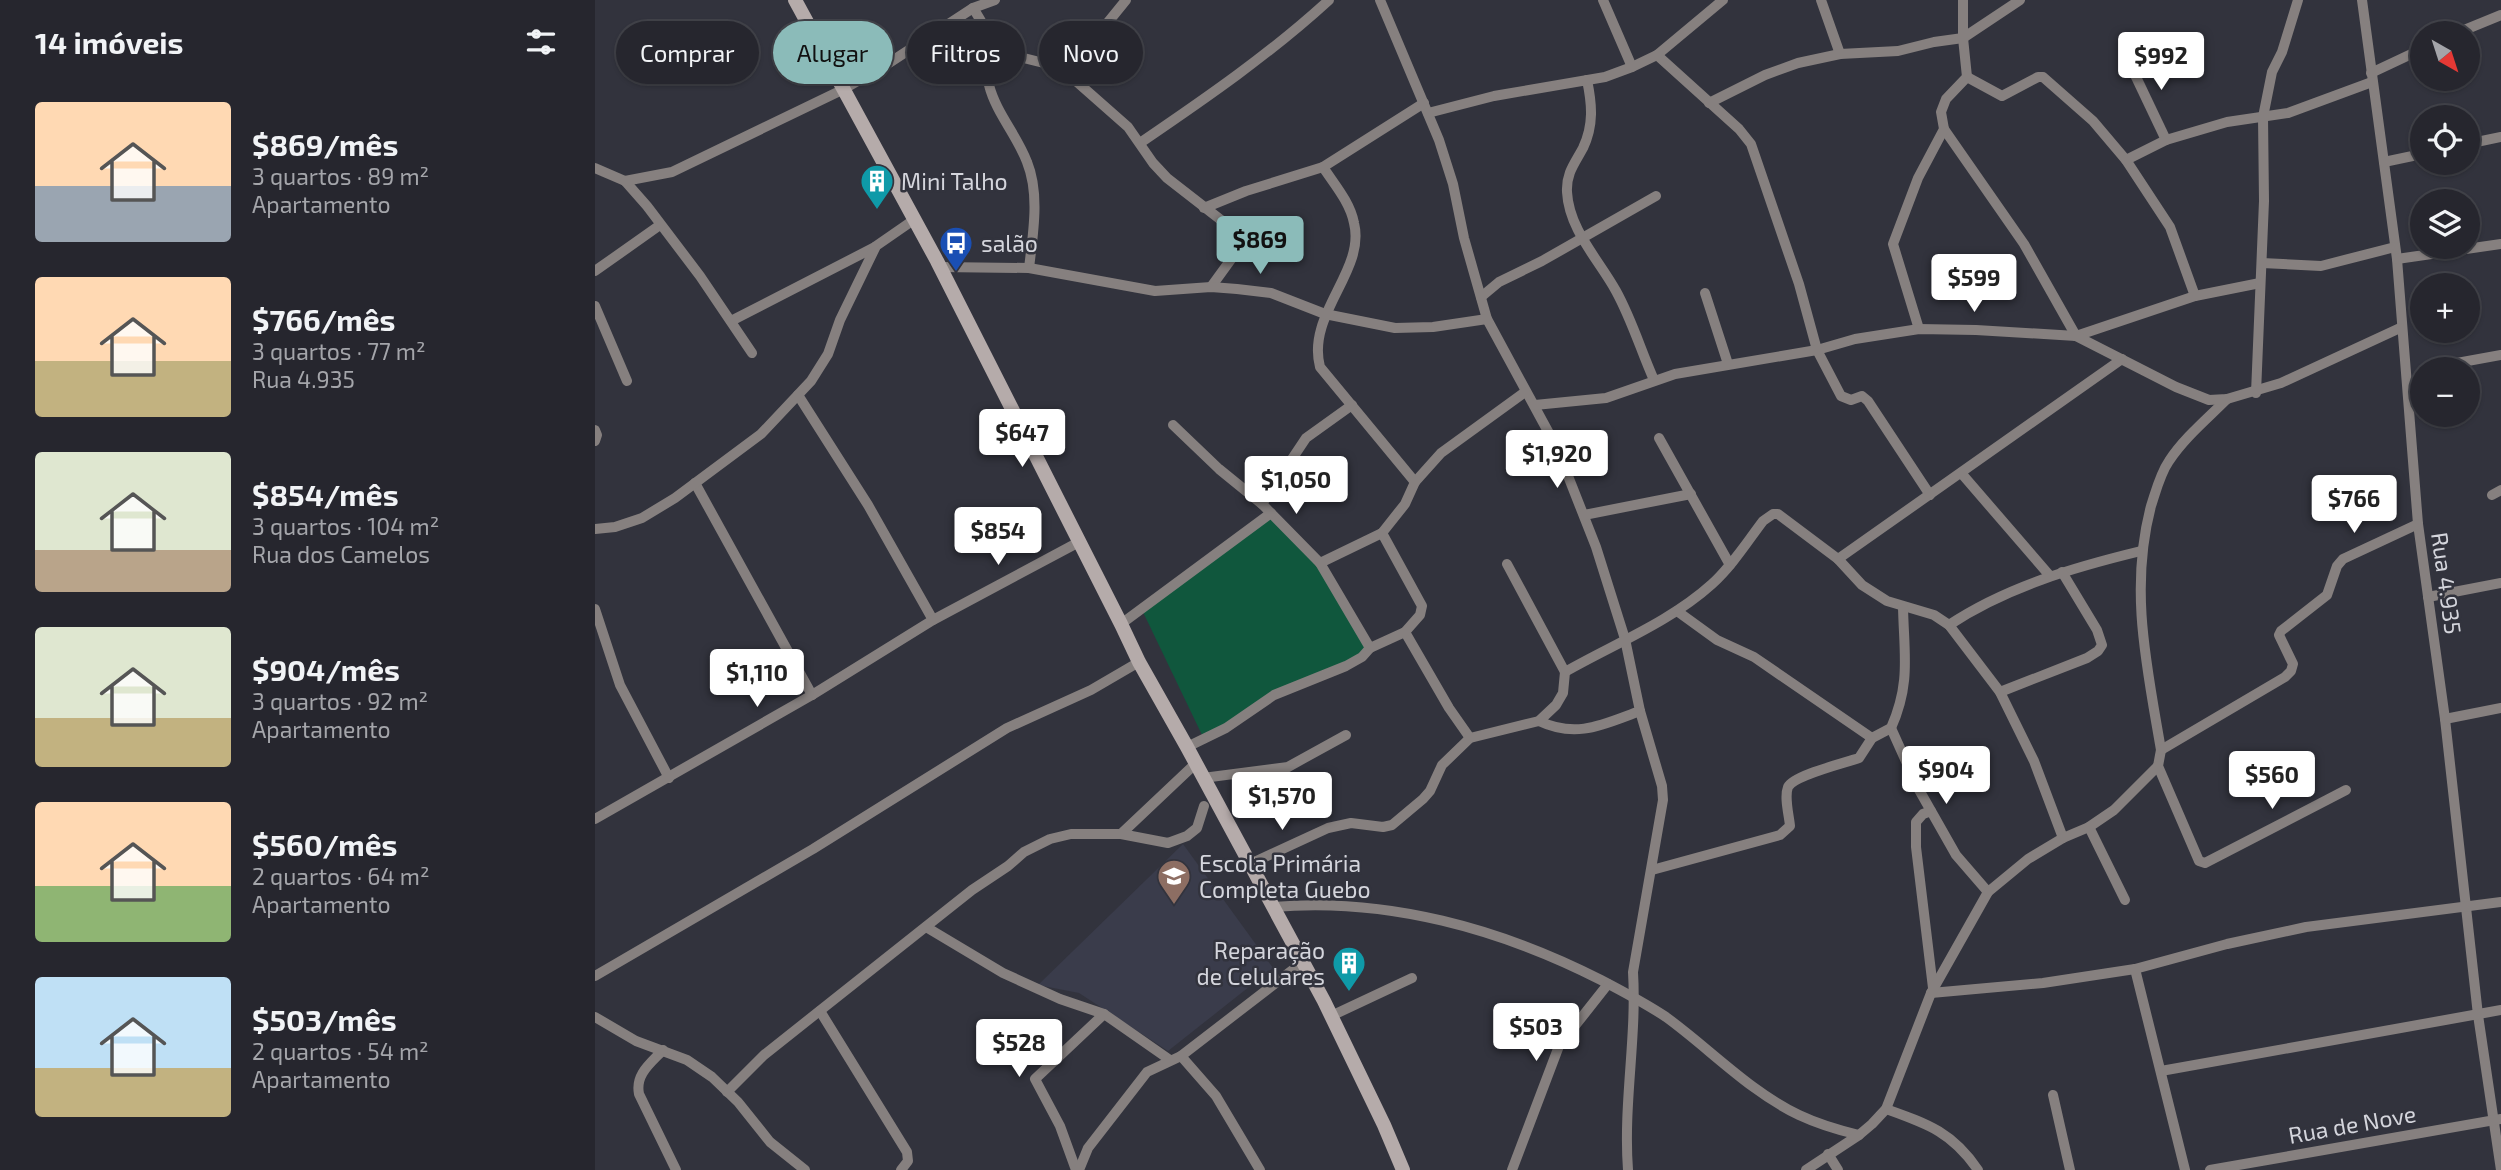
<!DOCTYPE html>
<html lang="pt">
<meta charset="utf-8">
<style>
:root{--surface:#26262e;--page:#32323a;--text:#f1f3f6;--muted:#a4a5aa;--line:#42434a;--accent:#8bbbb9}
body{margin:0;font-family:"Exo 2",sans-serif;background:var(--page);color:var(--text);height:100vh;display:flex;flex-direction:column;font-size:26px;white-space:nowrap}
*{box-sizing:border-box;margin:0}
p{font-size:23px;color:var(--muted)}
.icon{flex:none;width:38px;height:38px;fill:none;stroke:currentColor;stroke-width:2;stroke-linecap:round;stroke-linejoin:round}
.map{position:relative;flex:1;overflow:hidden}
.panel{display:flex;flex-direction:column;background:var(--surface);width:595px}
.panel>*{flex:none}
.top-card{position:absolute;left:21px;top:21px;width:665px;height:63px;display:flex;gap:14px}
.needle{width:46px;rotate:141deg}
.fabs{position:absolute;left:1815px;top:21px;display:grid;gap:14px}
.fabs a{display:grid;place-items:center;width:70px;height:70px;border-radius:50%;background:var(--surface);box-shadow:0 2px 5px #0004,0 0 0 2px var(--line);font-size:35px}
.price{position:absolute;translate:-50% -60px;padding:0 16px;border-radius:7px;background:#fff;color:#222;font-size:23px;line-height:46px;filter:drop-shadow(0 2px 4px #0008)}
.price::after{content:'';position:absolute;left:50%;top:42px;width:21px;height:16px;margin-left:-10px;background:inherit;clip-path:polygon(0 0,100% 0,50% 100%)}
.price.active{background:var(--accent);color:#111}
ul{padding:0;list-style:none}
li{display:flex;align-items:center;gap:21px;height:175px;padding:0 35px}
li span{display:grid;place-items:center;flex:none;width:196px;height:140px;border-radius:7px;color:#555}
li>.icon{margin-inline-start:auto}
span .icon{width:84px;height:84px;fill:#fffc;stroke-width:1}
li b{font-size:30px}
h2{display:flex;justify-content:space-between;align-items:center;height:84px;padding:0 35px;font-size:30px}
.pill{padding:0 24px;border-radius:32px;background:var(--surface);box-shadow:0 2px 5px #0004,0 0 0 2px var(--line);font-size:24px;line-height:63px}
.pill.active{background:var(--accent);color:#111}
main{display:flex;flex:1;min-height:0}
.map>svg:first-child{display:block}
.built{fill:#3a3c4b}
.green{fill:#10573d}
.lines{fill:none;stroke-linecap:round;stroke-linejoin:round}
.street{stroke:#86807f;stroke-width:10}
.secondary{stroke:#b5abaa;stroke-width:14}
.labels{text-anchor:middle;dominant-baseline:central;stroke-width:5;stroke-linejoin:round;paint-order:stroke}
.poi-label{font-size:23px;fill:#d4d5dc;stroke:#32333d;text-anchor:start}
.street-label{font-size:23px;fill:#d4d5dc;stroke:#32333d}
</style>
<main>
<section class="panel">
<h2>14 imóveis<svg class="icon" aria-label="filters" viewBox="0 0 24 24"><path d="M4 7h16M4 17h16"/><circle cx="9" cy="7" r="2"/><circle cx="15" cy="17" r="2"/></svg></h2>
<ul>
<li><span style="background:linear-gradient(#ffd9b3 60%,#9aa5b1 0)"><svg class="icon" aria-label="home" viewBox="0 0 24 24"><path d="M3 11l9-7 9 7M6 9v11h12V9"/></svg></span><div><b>$869/mês</b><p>3 quartos · 89 m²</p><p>Apartamento</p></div></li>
<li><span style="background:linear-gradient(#ffd9b3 60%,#c2b280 0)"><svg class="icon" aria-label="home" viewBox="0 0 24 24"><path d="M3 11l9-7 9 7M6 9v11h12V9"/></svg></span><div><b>$766/mês</b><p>3 quartos · 77 m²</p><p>Rua 4.935</p></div></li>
<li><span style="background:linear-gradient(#dfe7d0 70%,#b9a48a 0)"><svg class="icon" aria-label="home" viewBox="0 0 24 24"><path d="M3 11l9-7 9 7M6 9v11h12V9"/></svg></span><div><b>$854/mês</b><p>3 quartos · 104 m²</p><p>Rua dos Camelos</p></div></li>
<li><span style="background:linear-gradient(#dfe7d0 65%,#c2b280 0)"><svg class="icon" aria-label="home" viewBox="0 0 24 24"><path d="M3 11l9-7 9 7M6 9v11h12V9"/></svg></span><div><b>$904/mês</b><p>3 quartos · 92 m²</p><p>Apartamento</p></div></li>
<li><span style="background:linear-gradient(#ffd9b3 60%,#8fb573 0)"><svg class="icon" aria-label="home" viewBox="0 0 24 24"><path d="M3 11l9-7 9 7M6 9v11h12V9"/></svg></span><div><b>$560/mês</b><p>2 quartos · 64 m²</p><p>Apartamento</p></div></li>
<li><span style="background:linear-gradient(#bfe0f5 65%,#c2b280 0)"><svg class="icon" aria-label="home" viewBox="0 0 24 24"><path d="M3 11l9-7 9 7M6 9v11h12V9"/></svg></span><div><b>$503/mês</b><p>2 quartos · 54 m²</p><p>Apartamento</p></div></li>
</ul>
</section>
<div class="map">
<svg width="1906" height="1170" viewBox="0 0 1906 1170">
<rect width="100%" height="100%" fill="#32333d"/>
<path class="built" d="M 588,844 L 678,968 L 573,1051 L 484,993 L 443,985 Z"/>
<path class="green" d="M 672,519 L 679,520 L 722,566 L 770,647 L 769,652 L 608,737 L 547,610 Z"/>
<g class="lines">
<g class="street">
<path d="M 531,0 L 501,37 L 465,67 L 533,127 L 558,163 L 572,178 L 644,234 L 647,237 L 645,247 L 616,287"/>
<path d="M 785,0 L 844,140 L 858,184 L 869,238 L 892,319 L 962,448 L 1001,547 L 1030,639 L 1045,711 L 1067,786 L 1068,800 L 1038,972 C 1042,1038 1028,1104 1033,1170"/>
<path d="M 1008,0 L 1037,67"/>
<path d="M 1226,0 L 1245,54"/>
<path d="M 1767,0 L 1802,259 L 1823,524 L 1850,719 L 1883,1015 L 1906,1170"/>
<path d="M 378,8 C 385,19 392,29 392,42 C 393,57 390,71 394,85 C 401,113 422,135 432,162 C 445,194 438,234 434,268"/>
<path d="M 1862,33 L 1906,15"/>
<path d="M 392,49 L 465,67"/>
<path d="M 1062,55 L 1144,129 L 1156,144 L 1204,284 L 1222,350 L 1246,396 L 1256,400 L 1267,396 L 1273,401 L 1335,495"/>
<path d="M 1532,58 L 1571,140"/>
<path d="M 1776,73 L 1827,49"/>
<path d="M 1372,77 L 1407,96 L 1443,77 L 1448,77 L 1498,121 L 1531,160 L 1575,227 L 1600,296"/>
<path d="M 992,80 C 997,104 999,125 988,148 C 980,163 971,173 972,192 C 974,230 1004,260 1021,291 C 1037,320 1046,351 1059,380"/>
<path d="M 1114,103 L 1170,75 L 1203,63 L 1245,54 L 1303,51 L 1339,42 L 1368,38 L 1425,0"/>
<path d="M 833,113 L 899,96 L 1010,77 L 1037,67 L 1062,55 L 1128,0"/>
<path d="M 1349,129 L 1429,244 L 1481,336 L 1600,296 L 1665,283"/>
<path d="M 545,143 C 611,98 675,54 734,0"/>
<path d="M 1872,144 L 1906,137"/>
<path d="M 1531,160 L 1571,140 L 1632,122 L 1693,113 L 1777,82"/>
<path d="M 1789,162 L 1827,154"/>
<path d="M 728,167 C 739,184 755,202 759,223 C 771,271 711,314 725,367 L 820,482"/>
<path d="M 0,168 L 30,181 L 52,206 L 105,276 L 157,353"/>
<path d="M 30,181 L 77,172 L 249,89 L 294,63 L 378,8 L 400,0"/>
<path d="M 609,208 L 651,191 L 728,167 L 829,103"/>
<path d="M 1802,259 L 1906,244"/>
<path d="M 1667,263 L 1726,266 L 1800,247"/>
<path d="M 345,267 L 434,268 L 560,291 L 616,287 L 642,289 L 676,293 L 730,314 L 800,328 L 838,327 L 892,319"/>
<path d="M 0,271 L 65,225"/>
<path d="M 1110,293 L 1133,364"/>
<path d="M 886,297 L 904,282 L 947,261 L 1061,196"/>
<path d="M 0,306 L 32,381"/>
<path d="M 136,321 L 280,247"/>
<path d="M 1324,329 L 1298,244 L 1323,178 L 1349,129 L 1346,112 L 1351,99 L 1372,77 L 1368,38 L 1368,0"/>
<path d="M 1829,369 L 1906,355"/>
<path d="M 1661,393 L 1669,201 L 1668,117 L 1677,72 L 1687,52 L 1703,0"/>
<path d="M 203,395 L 273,505 L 338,620"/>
<path d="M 1632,399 C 1612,419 1589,438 1574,461 C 1565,474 1561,491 1556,506 C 1534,589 1552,667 1566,750 L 1563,766 L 1604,861 L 1610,863 L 1751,790"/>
<path d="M 940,405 L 1011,398 L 1080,374 L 1222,350 L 1260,339 L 1324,329 L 1381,330 L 1481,336 L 1581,387 L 1614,400 L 1632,399 L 1686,383 L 1805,328"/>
<path d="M 578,425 L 624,469 L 667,504 L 725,563 L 775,648"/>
<path d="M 0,430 L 2,435 L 0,441"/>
<path d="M 1064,438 L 1135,565"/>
<path d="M 1367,474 L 1455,576"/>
<path d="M 100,483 L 217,695"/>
<path d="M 1897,495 L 1906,490"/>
<path d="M 667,504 L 711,438 L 757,405"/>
<path d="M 989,515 L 1096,494"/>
<path d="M 0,529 L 20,527 L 47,518 L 80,498 L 166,434 L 216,381 L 233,354 L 245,320 L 281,246 L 320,219"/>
<path d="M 1243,559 L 1527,359"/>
<path d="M 725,563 L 787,533 L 810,504 L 820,482 L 846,453 L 930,392"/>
<path d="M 912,564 L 970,672"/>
<path d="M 1833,597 L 1906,583"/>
<path d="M 0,609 L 25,685 L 74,778"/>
<path d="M 1082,611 L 1122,640 L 1159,657 L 1277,738"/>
<path d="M 526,624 L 676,513"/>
<path d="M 1354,625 C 1411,587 1480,567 1546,551"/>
<path d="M 810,632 L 854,708 L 875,738"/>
<path d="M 1405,692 L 1492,658 L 1503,651 L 1507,645 L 1502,630 L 1467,572"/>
<path d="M 1850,719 L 1906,708"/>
<path d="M 944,721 C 982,739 1009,724 1045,711"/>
<path d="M 1296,728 L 1323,788 L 1361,855 L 1393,892"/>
<path d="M 592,747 L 631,728 L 679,695 L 751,666 L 767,657 L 775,648 L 810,632 L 825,615 L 827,606 L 787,533"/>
<path d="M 1566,750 L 1690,677 L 1696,671 L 1698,664 L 1684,635 L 1686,631 L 1732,595 L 1742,566 L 1748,559 L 1823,524"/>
<path d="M 608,778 L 693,767 L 751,735"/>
<path d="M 1336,811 L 1328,814 L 1321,822 L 1321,847 L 1338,988"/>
<path d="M 0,819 L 217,695 L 338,620 L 484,542"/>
<path d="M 1494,827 L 1530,900"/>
<path d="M 526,834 L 600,764"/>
<path d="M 655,864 L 733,828 L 756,823 L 788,827 L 797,825 L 828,799 L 835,791 L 847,765 L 875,738 L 944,721 L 961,705 L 968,693 L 970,672 C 1019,644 1075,622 1117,584 C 1137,566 1152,542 1168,521 L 1178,514 L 1183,514 L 1243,559 L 1267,585 L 1292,601 L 1339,615 L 1354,625 L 1405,692 L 1439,761 L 1468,838"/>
<path d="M 1057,870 L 1185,835 L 1195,826 C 1194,815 1189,797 1193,787 C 1199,775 1250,763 1264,758 L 1277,738 L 1296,728 C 1316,683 1309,654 1308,607"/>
<path d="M 678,907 C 792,897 906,929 1006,980 C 1029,992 1050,1003 1071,1017 C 1115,1049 1154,1091 1204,1115 C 1223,1124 1243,1130 1264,1135"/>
<path d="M 331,927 L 408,973 L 465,999 L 509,1014 L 575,1060"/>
<path d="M 1540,969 L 1590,1170"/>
<path d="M 0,976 L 218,849 L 412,728 L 496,690 L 544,662"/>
<path d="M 1336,993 L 1448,983 L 1540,969 L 1632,944 L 1711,927 L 1906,902"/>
<path d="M 225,1011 L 312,1152 L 313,1161 L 306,1170"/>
<path d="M 736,1016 L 817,978"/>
<path d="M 0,1017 L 41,1041 L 92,1060 L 117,1077 L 143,1102 L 175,1142 L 210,1170"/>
<path d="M 68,1050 C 56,1063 40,1074 44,1094 L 81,1170"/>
<path d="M 586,1056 L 621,1096 L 665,1170"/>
<path d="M 1566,1071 L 1906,1010"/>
<path d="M 132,1092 L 169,1055 L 377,890 L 413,866 L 429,852 L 455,839 L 476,834 L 526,834 L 573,843 L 592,836 L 602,828 L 609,806"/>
<path d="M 1458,1095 L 1475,1170"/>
<path d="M 1291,1109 C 1333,1124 1357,1132 1383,1170"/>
<path d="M 1233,1154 L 1243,1170"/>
<path d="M 481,1170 L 465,1126 L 440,1079 L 509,1014"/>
<path d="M 484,1170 L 493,1148 L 552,1072 L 586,1056 L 708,962"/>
<path d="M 917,1170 L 964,1046 L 1013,984"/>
<path d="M 1211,1170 L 1264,1135 L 1277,1124 L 1291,1109 L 1336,993 L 1393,892 L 1433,859 L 1468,838 L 1494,827 L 1519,810 L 1563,766"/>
<path d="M 1615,1170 L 1906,1119"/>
</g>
<path class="secondary" d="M 200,0 L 342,261 L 526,624 L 544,662 L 592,747 L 729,1001 L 789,1125 L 808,1170"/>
</g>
<defs>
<symbol id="building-pin" viewBox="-11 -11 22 30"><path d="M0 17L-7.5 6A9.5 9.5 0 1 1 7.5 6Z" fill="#0f9aa8" stroke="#32333d"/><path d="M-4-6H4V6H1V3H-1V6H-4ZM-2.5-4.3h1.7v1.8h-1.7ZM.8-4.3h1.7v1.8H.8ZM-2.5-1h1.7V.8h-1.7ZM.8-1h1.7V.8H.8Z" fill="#fff"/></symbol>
<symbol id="bus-pin" viewBox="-11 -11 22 30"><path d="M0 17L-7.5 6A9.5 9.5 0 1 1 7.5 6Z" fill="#1a4fb4" stroke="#32333d"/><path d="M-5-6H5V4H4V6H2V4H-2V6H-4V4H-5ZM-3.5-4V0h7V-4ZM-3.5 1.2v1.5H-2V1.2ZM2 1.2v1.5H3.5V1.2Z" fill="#fff"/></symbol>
<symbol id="school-pin" viewBox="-11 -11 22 30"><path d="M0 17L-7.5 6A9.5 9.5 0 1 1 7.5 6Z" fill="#8d6e63" stroke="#32333d"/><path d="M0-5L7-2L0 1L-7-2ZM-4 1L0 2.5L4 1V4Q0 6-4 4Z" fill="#fff"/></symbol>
</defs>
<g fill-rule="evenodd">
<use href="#building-pin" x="263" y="162" width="38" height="52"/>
<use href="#bus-pin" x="342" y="224" width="38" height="52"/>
<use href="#school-pin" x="560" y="857" width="38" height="52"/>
<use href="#building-pin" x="735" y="944" width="38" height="52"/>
</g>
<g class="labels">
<g class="poi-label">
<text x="306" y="181">Mini Talho</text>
<text x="386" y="243">salão</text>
<text x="604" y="863">Escola Primária<tspan x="604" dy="26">Completa Guebo</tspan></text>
<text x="730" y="950" text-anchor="end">Reparação<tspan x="730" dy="26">de Celulares</tspan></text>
</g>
<g class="street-label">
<text transform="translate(1852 583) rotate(82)">Rua 4.935</text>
<text transform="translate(1757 1124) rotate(-10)">Rua de Nove</text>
</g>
</g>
</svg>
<div class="fabs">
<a><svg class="needle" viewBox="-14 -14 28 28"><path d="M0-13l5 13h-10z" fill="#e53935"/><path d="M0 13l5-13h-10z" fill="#a4a5aa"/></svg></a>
<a><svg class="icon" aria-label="locate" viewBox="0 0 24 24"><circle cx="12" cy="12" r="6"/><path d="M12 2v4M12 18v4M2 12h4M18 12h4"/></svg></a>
<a><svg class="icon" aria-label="layers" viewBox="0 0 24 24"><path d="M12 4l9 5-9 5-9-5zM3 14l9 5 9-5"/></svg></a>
<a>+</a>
<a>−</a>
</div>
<b class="price" style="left:1566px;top:92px">$992</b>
<b class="price active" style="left:665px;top:276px">$869</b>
<b class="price" style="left:1379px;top:314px">$599</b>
<b class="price" style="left:427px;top:469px">$647</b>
<b class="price" style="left:962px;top:490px">$1,920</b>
<b class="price" style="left:701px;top:516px">$1,050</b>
<b class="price" style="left:1759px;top:535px">$766</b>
<b class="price" style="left:403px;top:567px">$854</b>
<b class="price" style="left:162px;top:709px">$1,110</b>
<b class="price" style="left:1351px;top:806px">$904</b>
<b class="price" style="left:1677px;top:811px">$560</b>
<b class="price" style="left:687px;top:832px">$1,570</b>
<b class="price" style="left:941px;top:1063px">$503</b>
<b class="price" style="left:424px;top:1079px">$528</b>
<div class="top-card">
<a class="pill">Comprar</a>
<a class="pill active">Alugar</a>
<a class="pill">Filtros</a>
<a class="pill">Novo</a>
</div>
</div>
</main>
